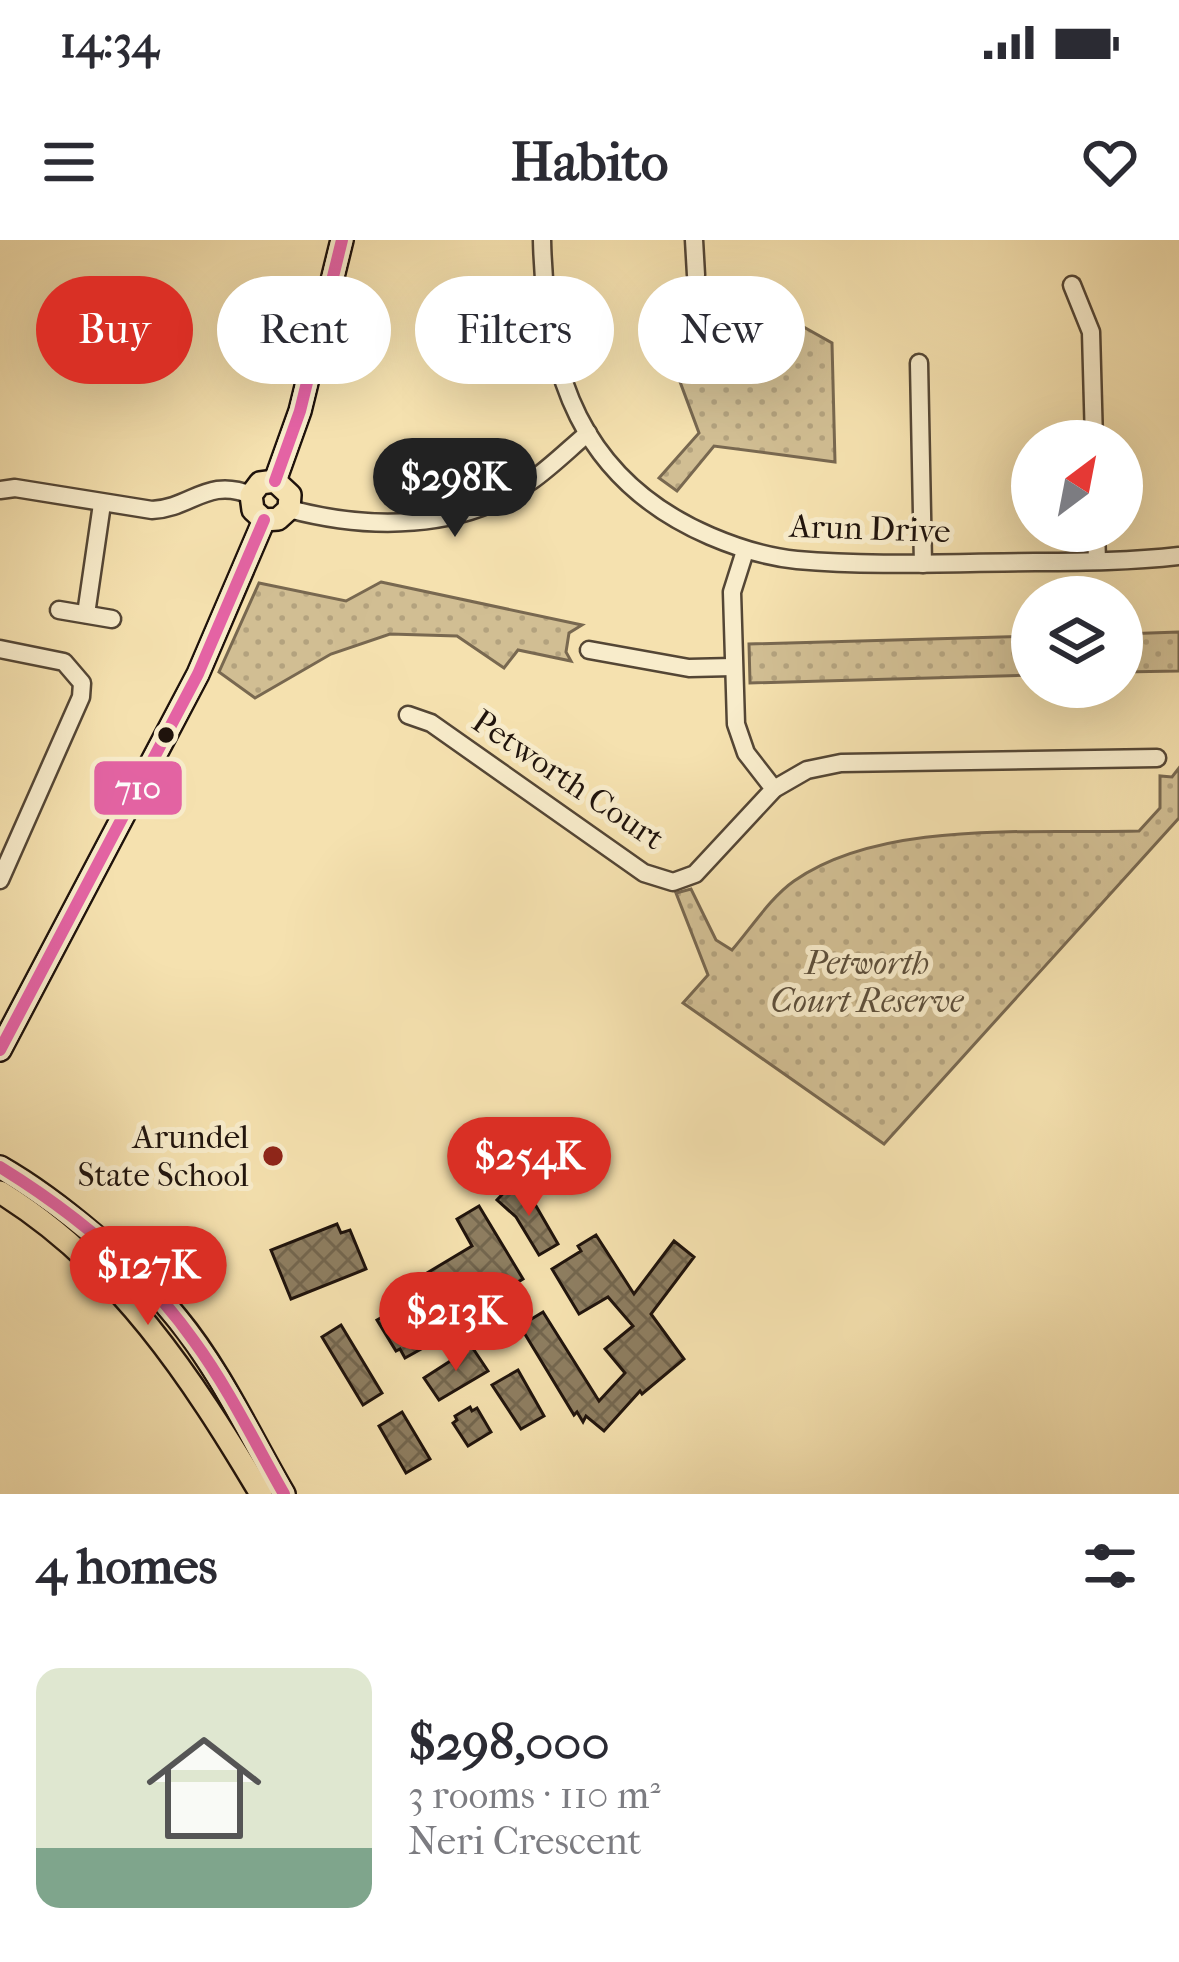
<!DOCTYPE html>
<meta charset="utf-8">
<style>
:root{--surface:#fff;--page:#f7f7f7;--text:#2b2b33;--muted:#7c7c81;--accent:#d93025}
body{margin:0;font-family:"IM FELL French Canon",serif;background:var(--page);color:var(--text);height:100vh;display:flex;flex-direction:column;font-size:45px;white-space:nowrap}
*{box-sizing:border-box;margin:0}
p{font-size:39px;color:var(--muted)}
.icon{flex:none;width:66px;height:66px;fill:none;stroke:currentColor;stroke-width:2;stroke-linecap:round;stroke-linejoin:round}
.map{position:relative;height:1254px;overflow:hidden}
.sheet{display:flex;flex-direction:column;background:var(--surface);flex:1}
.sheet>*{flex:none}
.top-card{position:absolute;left:36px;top:36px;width:1107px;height:108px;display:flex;gap:24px}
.needle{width:78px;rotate:32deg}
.buttons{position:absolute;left:1011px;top:180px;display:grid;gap:24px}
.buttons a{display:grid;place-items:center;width:132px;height:132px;border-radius:50%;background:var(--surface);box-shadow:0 12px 48px #0002;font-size:60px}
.price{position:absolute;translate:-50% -102px;padding:0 27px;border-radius:42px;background:var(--accent);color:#fff;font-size:39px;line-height:78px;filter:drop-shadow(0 3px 6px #0008)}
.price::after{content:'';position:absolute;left:50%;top:72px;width:36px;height:27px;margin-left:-18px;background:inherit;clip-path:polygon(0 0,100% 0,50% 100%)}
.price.selected{background:#222;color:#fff}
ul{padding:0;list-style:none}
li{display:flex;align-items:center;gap:36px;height:300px;padding:0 36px}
li span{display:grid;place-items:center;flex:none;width:336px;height:240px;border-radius:24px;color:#555}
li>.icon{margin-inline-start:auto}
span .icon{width:144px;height:144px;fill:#fffc;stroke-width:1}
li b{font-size:51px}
h2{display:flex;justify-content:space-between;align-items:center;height:144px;padding:0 36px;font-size:51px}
.pill{padding:0 42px;border-radius:54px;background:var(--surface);box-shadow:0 12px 48px #0002;font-size:42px;line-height:108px}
.pill.selected{background:var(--accent);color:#fff}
.status{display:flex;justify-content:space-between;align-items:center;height:84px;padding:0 60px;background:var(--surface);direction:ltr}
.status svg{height:33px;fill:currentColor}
header{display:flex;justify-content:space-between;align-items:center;height:156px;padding:0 36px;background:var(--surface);font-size:54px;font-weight:800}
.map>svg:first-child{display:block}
.park{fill:url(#park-dots);stroke:#786850;stroke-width:3}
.building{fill:url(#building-cross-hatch);stroke:#1f130c;stroke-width:3}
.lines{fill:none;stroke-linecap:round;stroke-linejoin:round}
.minor-casing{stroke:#544635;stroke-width:21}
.major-casing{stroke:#1f130c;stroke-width:26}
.minor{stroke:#f8eccb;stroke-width:16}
.major{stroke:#f5e1af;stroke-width:21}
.bus-1-casing{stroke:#f8eccb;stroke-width:21}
.bus-1{stroke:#e463a4;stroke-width:12}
.bus-dot{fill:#1f130c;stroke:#f8eccb;stroke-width:4.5}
.poi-dot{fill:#8f2418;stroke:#f8eccb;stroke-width:4.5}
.labels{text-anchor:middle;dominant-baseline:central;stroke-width:10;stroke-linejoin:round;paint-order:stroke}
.street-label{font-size:33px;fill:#1f130c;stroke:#f8eccb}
.park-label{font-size:33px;font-style:italic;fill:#5d4f3b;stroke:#f8eccb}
.poi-label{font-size:33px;fill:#1f130c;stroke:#f8eccb;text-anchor:end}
.line-badge{stroke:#f8eccb;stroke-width:4.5}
.badge-label{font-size:33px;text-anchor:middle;font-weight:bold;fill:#fff}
</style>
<div class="status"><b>14:34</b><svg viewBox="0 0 49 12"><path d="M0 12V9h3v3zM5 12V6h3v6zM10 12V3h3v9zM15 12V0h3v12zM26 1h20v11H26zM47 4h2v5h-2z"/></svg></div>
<header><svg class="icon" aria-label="menu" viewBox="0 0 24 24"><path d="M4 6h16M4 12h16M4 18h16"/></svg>Habito<svg class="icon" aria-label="heart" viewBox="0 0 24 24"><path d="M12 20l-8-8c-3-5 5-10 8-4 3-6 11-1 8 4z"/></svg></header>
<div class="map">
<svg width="1179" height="1254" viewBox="0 0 1179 1254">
<defs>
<pattern id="park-dots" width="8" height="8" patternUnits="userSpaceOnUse" patternTransform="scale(3)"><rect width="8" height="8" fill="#d1be93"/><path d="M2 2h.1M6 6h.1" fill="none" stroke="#b3a27e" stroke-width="1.8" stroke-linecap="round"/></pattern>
<pattern id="building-cross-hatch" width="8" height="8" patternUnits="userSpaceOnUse" patternTransform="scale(3)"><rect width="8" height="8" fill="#8e7e61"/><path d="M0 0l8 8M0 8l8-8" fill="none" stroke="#73664e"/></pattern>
</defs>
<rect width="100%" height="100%" fill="#f5e1af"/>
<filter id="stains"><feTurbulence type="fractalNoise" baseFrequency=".00167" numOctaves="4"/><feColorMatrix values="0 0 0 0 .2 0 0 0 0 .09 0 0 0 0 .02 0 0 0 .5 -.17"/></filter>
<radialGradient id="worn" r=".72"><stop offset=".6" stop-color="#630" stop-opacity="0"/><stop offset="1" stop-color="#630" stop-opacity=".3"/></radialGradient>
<g class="park">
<path d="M 720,40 L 832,103 L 835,222 L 714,206 L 677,251 L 659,238 L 699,193 L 679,139 L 729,120 L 753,93 L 753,80 L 714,49 Z"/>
<path d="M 381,342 L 582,385 L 569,393 L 566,412 L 571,421 L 518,410 L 504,428 L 457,396 L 390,394 L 331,414 L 255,458 L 219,432 L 259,343 L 346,361 Z"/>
<path d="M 1179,392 L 1179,431 L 1122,432 L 1122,394 Z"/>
<path d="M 1032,396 L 1032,435 L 750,443 L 749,404 Z"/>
<path d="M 1179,528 L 1179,578 L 884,904 L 683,763 L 708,735 L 676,653 L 691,649 L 716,700 L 732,710 C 751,688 771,657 794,641 C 882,579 1034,594 1139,591 L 1160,568 L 1160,536 L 1172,537 Z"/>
</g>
<g class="building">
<path d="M 512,944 L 536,966 L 558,1004 L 539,1015 L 516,977 L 497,960 Z"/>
<path d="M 479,966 L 523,1039 L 500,1053 L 489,1034 L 469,1046 L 479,1066 L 456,1080 L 427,1033 L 472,1006 L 457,979 Z"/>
<path d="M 337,984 L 341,993 L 350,990 L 366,1029 L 291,1059 L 271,1010 Z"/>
<path d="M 596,995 L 634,1054 L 674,1001 L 694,1017 L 651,1074 L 684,1119 L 642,1154 L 640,1151 L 604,1191 L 586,1176 L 583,1182 L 577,1172 L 574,1175 L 520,1086 L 543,1072 L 599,1161 L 625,1133 L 605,1109 L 633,1086 L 608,1057 L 579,1074 L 552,1029 L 581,1011 L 578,1006 Z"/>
<path d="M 422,1060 L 437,1086 L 426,1093 L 432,1103 L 405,1118 L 400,1109 L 396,1111 L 377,1080 L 409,1062 L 411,1066 Z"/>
<path d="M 341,1085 L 382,1153 L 363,1165 L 322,1097 Z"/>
<path d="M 472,1107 L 488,1131 L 439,1160 L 424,1138 Z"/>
<path d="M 518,1130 L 544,1176 L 521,1189 L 492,1145 Z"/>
<path d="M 470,1167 L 472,1171 L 477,1168 L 491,1192 L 468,1206 L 453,1183 L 457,1180 L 455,1176 Z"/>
<path d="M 402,1172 L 430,1219 L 406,1233 L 379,1186 Z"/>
</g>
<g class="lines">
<defs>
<g id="minor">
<path d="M 542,0 C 545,132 580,240 710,296 C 738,308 766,317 797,320 C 854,325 913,324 970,323 C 1039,321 1110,324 1179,316"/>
<path d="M 694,0 L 696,35"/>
<path d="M 1072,45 L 1091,92 L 1094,201"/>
<path d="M 448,93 L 549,93"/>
<path d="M 919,123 L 923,324"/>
<path d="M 0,250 L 15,248 L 152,270 C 192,268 207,237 251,255"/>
<path d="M 289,269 C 368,290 461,291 531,241 C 551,227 569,209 588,193"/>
<path d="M 1096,291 L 1097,320"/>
<path d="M 745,311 L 732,352 L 736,484 L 746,513 L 774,549"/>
<path d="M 59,370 L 112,379"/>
<path d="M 86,374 L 102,264"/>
<path d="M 0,409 L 64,422 L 82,443 L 81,457 L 0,640"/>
<path d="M 589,410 L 689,428 L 733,427"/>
<path d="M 408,475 L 431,483 L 644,633 L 673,642 L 695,634 L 774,549 L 807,530 L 841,523 L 1157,518"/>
</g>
<g id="major">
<path d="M 275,241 L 300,171 L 342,0"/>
<path d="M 264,280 L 278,279 L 289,269 L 290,255 L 275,241"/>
<path d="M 264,280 L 253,270 L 251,255 L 260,243 L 275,241"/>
<path d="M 0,810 L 198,434 L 264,280"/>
<path d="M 0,927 C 58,960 135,1026 177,1078 C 220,1130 250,1196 284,1254"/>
<path d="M 0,952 C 118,1025 192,1138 261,1254"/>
</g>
</defs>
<use href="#minor" class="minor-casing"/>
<use href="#major" class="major-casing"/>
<use href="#minor" class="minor"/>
<use href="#major" class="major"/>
<defs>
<g id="bus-1">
<path d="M 275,241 L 300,171 L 342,0"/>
<path d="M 0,810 L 198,434 L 264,280"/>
<path d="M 0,927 C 73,972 144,1030 194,1101 C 229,1149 255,1203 284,1254"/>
</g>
</defs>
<use href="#bus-1" class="bus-1-casing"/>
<use href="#bus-1" class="bus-1"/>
</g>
<circle class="bus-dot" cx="166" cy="495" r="10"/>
<circle class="poi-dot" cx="273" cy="916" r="12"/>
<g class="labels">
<g class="street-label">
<text transform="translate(870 289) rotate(2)">Arun Drive</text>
<text transform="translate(568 540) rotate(34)">Petworth Court</text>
</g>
<g class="park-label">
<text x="867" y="723">Petworth<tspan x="867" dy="38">Court Reserve</tspan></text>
</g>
<g class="poi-label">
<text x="249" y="897">Arundel<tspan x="249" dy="38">State School</tspan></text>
</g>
</g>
<rect class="line-badge" x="92" y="519" width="92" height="58" rx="12" fill="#e463a4"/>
<g class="badge-label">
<text x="138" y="559">710</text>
</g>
<rect width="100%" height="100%" filter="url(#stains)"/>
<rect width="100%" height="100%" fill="url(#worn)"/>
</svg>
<div class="buttons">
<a><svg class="needle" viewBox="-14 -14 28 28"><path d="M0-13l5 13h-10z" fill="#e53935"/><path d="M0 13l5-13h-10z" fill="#7c7c81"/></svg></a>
<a><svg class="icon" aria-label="layers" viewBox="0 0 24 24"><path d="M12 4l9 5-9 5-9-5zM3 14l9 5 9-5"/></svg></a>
</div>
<b class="price selected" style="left:455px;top:300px">$298K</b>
<b class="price" style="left:529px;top:979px">$254K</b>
<b class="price" style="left:148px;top:1088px">$127K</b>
<b class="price" style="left:456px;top:1134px">$213K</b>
<div class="top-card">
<a class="pill selected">Buy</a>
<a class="pill">Rent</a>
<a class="pill">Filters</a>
<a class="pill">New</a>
</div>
</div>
<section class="sheet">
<h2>4 homes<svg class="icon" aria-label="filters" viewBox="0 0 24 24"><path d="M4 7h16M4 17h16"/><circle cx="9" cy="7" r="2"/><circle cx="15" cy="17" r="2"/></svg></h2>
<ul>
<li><span style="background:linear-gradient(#dfe7d0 75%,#7fa58c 0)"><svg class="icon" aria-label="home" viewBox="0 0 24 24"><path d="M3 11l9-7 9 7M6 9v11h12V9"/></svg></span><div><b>$298,000</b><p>3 rooms · 110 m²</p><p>Neri Crescent</p></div></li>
</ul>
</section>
